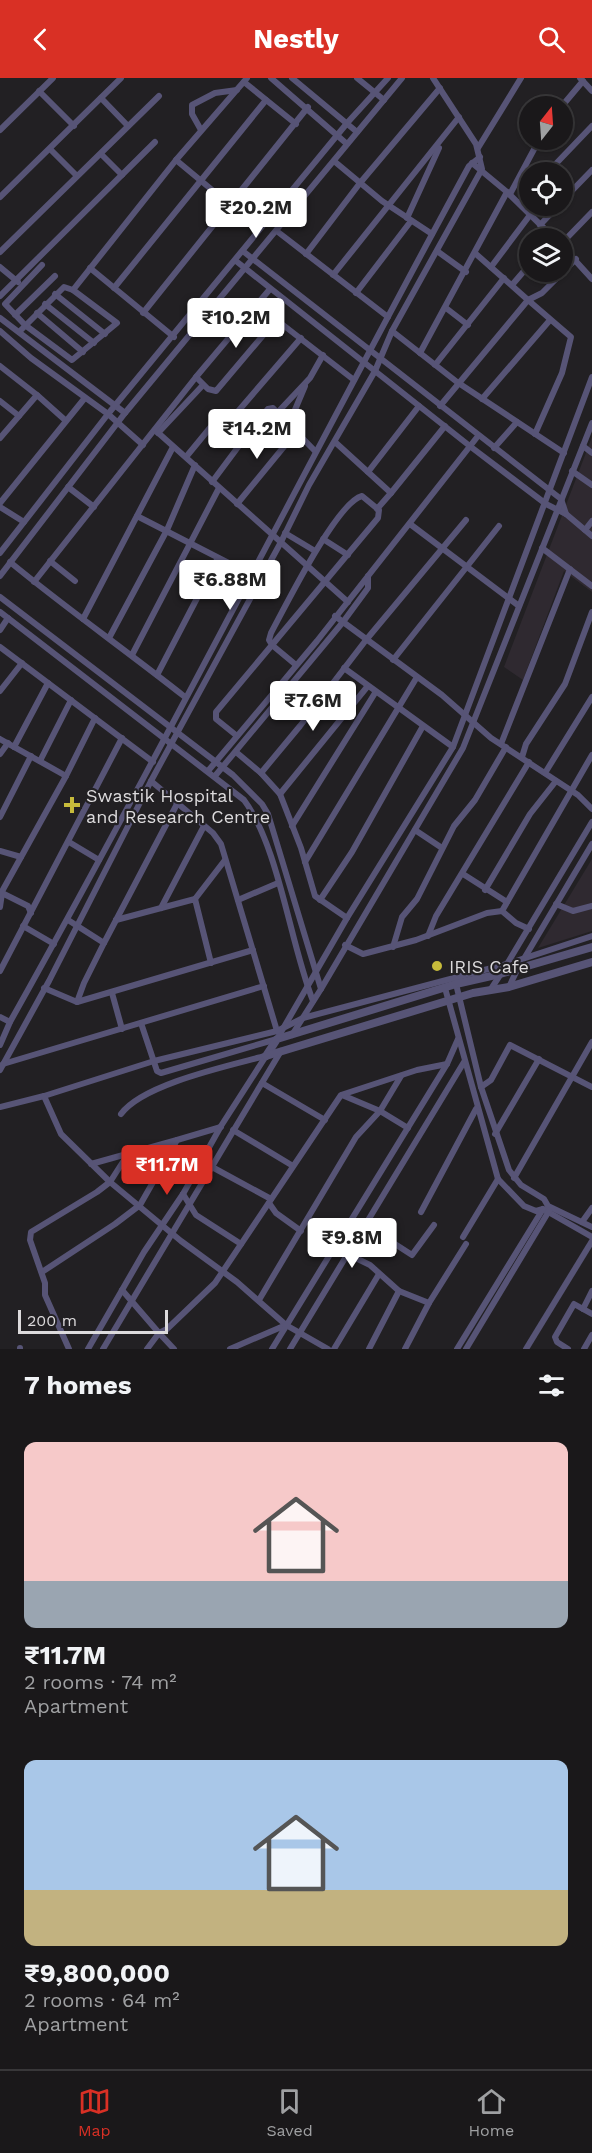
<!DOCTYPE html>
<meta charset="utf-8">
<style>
:root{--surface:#1a181a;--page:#272527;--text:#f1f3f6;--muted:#9fa0a2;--line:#383739;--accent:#d93025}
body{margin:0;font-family:"Work Sans",sans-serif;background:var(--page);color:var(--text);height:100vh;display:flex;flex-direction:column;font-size:22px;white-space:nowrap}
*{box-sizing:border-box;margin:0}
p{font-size:20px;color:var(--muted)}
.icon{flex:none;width:33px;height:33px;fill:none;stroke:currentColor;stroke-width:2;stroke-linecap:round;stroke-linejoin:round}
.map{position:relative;height:1271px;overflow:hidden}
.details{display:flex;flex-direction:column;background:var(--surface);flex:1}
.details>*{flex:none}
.needle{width:39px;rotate:17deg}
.tools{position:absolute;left:519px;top:18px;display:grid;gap:12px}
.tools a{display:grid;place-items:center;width:54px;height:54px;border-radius:50%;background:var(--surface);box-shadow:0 2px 4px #0004,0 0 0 2px var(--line);font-size:30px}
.scale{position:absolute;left:18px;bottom:15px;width:150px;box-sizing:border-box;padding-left:6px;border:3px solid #dcdadc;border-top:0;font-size:16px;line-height:21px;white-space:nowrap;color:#dcdadc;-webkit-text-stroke:4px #222023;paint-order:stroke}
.price{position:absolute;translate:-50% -51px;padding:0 14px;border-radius:6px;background:#fff;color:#222;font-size:20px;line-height:39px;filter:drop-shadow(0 2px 3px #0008)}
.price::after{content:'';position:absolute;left:50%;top:36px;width:18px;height:14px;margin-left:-9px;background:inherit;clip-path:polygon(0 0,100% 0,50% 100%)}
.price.on{background:var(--accent);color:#fff}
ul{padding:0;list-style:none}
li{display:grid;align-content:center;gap:12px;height:318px;padding:0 24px}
li span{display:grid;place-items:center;height:186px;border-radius:12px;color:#555}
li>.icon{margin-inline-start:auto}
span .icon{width:108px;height:108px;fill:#fffc;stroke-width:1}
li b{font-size:26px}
h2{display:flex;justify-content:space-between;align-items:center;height:72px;padding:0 24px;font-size:26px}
header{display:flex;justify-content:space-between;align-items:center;height:78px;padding:0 24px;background:var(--accent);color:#fff;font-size:27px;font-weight:700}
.tabs{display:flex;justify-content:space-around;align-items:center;height:84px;border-top:2px solid var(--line);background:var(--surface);font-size:16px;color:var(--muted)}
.tabs a{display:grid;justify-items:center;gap:3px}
.tabs .on{color:var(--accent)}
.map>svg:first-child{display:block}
.built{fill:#2f2930}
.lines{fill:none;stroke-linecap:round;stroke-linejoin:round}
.minor{stroke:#575476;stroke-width:6}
.tertiary{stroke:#575476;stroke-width:8}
.poi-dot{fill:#c7bb3b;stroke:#222023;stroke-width:2}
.labels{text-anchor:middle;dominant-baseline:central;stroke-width:4.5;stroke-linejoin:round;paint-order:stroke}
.poi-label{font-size:18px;fill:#dcdadc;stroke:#222023;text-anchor:start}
</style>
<header><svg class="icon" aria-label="back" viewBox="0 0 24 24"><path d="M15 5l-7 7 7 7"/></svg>Nestly<svg class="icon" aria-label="search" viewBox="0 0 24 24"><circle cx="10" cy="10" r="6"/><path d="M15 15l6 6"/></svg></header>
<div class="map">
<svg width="592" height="1271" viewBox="0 0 592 1271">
<rect width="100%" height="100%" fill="#222023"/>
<g class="built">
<path d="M 592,359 L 592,514 L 564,493 L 523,602 L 504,589 Z"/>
<path d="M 592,781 L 592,853 L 538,870 Z"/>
</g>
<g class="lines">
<g class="minor">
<path d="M 271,0 L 347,66"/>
<path d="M 292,0 L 357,54"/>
<path d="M 357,0 L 384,22"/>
<path d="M 580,0 L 592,13"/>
<path d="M 244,4 L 296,46"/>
<path d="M 39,13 L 74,48"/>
<path d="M 101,20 L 128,48"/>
<path d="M 562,28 L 583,3"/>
<path d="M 0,52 L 53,0"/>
<path d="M 201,52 L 192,36 L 192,27 L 215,15 L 237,12"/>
<path d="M 478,70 L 521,0"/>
<path d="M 50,71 L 77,98"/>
<path d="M 101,76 L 122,97"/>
<path d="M 176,82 L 229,126"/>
<path d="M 334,83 L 382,123 L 432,156"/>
<path d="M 472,85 L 507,114 L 554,160"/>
<path d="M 548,94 L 592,48"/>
<path d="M 510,116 L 539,62"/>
<path d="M 238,118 L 267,143"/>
<path d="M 0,119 L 121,0"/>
<path d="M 562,123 L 592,92"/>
<path d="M 519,125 L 530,114"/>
<path d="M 407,140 L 439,70"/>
<path d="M 540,147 L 558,128"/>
<path d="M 278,154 L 388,239"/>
<path d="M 562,165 L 592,134"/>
<path d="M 562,168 L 592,201"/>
<path d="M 437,173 L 466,194"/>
<path d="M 0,174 L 159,18"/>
<path d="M 244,174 L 561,421 L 566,436"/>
<path d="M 306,176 L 360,105 L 440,10"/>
<path d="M 236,183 L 471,369 L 546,426 L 566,436 L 592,458"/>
<path d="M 42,187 L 5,226 L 25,247 L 72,282 L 117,245 L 73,212"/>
<path d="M 0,189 L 18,204"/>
<path d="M 491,189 L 530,137"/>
<path d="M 90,190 L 174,259"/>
<path d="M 333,197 L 459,39"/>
<path d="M 512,207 L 530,186"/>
<path d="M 114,210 L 266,22"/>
<path d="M 356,215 L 411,143"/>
<path d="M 55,216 L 105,256"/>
<path d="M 0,218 L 155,64"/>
<path d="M 45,226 L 94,265"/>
<path d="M 256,226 L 354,302"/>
<path d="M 446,230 L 468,247"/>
<path d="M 37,235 L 83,274"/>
<path d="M 143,235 L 308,29"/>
<path d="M 15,237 L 55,198"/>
<path d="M 0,240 L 125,335"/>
<path d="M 0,253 L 31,280 L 108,336 L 143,367"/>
<path d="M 392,253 L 457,304 L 564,375"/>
<path d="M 19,254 L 64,209 L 73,212 L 176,82 L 247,0"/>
<path d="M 420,275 L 507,114"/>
<path d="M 435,287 L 504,200"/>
<path d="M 0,288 L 37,317"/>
<path d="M 196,299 L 208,311 L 216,313 L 276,242"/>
<path d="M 482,321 L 550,242"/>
<path d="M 0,323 L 19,338"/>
<path d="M 440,328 L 528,222 L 476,176"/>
<path d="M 278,334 L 310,300 L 323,277"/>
<path d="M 234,338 L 301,260"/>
<path d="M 289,346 L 305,308"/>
<path d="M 155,352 L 348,524"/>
<path d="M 250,353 L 268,331 L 273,330 L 315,373"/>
<path d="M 158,355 L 203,307"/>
<path d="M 535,356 L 562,295 L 571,259 L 528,222 L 542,215 L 576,181"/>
<path d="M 0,360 L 37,317 L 65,342"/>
<path d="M 335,364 L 391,415 L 377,431"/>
<path d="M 583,368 L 592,375"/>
<path d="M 494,370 L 517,344"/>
<path d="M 186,379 L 223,334 L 234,338 L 250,353 L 212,404"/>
<path d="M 572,393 L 592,407"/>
<path d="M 368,394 L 419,328"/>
<path d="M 68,409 L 94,429"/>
<path d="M 391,415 L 445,348"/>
<path d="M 0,425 L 84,321"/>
<path d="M 237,426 L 296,354"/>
<path d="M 0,429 L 24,444"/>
<path d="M 137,438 L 250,496"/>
<path d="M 410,446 L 519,528"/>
<path d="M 585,452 L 592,443"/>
<path d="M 285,455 L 315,473"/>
<path d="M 323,461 L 348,477"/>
<path d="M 542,470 L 592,508"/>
<path d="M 0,475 L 108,336 L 348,44 L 388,0"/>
<path d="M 50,483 L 75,503"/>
<path d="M 10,484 C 67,531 127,573 185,619"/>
<path d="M 0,498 L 125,335 L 402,0"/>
<path d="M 34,504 L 196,299 L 270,211"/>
<path d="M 0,519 L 233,697 L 262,726 L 268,736 L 321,911 L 292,957"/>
<path d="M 0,534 L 244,722 C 279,769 290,865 313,923"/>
<path d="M 335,538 L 442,617 L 491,660 L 578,717 L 592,731"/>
<path d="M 83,541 L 173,369"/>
<path d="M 0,552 L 8,540"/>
<path d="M 109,560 L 167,452 L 195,387"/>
<path d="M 0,569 L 153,684"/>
<path d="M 132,577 L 219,410"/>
<path d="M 393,582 L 499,448"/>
<path d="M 344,590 L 453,669"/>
<path d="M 157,597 L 218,480"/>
<path d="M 0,613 L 22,585"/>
<path d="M 237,658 L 216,641 L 216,634 L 272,567 L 269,562 L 271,555 C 285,529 337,424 362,418 L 379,432 L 378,440 L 272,567 L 296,587"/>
<path d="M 0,661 L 66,698"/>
<path d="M 501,666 L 570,491"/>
<path d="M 14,669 L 48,605"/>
<path d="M 236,674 L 261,695"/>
<path d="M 0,676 L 8,665"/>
<path d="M 522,679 L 526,666 L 565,606 L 592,534"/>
<path d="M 40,683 L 71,622"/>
<path d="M 208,693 L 317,563 L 478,358"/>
<path d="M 545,695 L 592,619"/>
<path d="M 215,698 L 343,544 L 368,510 L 368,498"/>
<path d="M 151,703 L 213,755 L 221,766 L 277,953"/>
<path d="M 280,716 L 367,609"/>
<path d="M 0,739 L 31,678"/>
<path d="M 292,748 L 375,615"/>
<path d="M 415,752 L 442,770"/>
<path d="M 69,764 L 99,782"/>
<path d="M 0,773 L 21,779"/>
<path d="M 305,784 L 417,599"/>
<path d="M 463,796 L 507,824"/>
<path d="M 485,812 L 530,736 L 556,703"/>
<path d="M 0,817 L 66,698 L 95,640"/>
<path d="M 195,821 L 225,782"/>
<path d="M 238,822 L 278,805"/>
<path d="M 320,822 L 352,774 L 423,648"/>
<path d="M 556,826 L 573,833 L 592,828"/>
<path d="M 0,829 L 2,815 L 28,828 L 31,835"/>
<path d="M 161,830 L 204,748"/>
<path d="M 502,833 L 592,677"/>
<path d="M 347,840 L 315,818 L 301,770 L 280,716 L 261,695 L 300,648 L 366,562 L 466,442"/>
<path d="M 68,842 L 104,865 L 84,905 L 77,924"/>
<path d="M 116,842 L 195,821 L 211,885"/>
<path d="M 23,848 L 54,866"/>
<path d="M 428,858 L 436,838 L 529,684"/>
<path d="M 104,865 L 177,726"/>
<path d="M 345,867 L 363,876 L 416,862 L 487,835 L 502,833 L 516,845 L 529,851"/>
<path d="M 393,869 L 402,839 L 417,821 L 454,748 L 475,722 L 506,669"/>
<path d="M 525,879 L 592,766"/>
<path d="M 507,886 L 592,744"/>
<path d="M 0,893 L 122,660"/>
<path d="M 456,906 L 481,1009 L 509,1092 L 521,1107 L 544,1121 L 548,1128 L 592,1149"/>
<path d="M 509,909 L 518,890"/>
<path d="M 44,910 L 77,924 L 253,872"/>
<path d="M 445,910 L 498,1101 L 524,1128 L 536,1133 L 543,1131 L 592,1159"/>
<path d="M 321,911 L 463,670 L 592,345"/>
<path d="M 491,911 L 502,894"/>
<path d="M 112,915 L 122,951"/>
<path d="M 0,939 L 10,944"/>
<path d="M 141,945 L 157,993 L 161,995 L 277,961 L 347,840 L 453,669 L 592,299"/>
<path d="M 0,967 L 10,944 C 168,662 314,373 469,88 L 480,79"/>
<path d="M 3,986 L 264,908"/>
<path d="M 0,992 L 49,903 L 151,703 L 281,464 L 309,407 L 375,293 L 392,253 L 482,91 L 476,66 L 433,0"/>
<path d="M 262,1005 L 325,1042"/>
<path d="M 481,1009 L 491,1002 L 510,967 L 592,1009"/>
<path d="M 342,1017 L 380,1033 L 408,1050"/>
<path d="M 44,1018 L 154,983 L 277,953 L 303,940 L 507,886 L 592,858"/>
<path d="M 0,1029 L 44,1018 L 61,1056 L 110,1104 L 181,1163 L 237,1204 L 286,1247 L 328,1271"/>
<path d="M 121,1036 C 143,1006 228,988 265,978"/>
<path d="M 233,1052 L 293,1088"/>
<path d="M 495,1056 L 539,981"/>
<path d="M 91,1086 L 177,1062"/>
<path d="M 212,1089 L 271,1121"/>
<path d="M 514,1100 L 592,964"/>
<path d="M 183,1116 L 196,1137 L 241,1166"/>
<path d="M 269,1125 L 276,1135 L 301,1153"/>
<path d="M 421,1134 L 476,1031"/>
<path d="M 308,1142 L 339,1164"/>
<path d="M 582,1144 L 592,1130"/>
<path d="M 364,1146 L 412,1177 L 434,1147"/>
<path d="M 463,1159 L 498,1101"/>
<path d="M 335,1170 L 370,1187 L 399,1213 L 429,1225 L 405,1271"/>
<path d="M 42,1194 L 115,1146 L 140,1127 L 177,1062 L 221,1049"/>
<path d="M 122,1212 L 159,1255 L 147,1271"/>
<path d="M 259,1222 L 356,1059 L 380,1033 L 401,998"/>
<path d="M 429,1225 L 466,1166"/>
<path d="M 583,1231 L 592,1213"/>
<path d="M 20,1270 L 20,1271"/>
<path d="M 69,1271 L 45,1217 L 45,1205 L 30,1162 L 31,1154 L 97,1114 L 110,1104 L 128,1076"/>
<path d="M 88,1271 L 144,1174 L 183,1116 L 221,1048 L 266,978"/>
<path d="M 103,1271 L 281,973"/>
<path d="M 174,1271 L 159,1255 L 167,1251 L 215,1205 L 341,1017 L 417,992 L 447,986"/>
<path d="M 230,1271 L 286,1247"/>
<path d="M 272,1271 L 447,986 L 458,961"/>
<path d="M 290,1271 L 464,984"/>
<path d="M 334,1271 L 379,1196"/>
<path d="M 369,1271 L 399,1213"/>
<path d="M 457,1271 L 543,1131"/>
<path d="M 466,1271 L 549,1133"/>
<path d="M 526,1271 L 592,1163"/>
<path d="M 568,1271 L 557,1264 L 555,1259 L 574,1226 L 592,1236"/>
<path d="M 584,1271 L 592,1257"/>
</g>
<g class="tertiary">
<path d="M 266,978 L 277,961 L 456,906 L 500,896 L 592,869"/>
<path d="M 266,978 L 473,915 L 509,909 L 592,884"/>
</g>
</g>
<g class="poi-dot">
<path d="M69 718h6v6h6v6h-6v6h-6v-6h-6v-6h6z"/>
<circle cx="437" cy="888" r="6"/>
</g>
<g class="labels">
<g class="poi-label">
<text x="86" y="717">Swastik Hospital<tspan x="86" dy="21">and Research Centre</tspan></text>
<text x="449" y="888">IRIS Cafe</text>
</g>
</g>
</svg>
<div class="tools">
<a><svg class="needle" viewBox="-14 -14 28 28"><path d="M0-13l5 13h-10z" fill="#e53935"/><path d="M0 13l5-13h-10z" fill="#9fa0a2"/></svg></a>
<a><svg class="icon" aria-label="locate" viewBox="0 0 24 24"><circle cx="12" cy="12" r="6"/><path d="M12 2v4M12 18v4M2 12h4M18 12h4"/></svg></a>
<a><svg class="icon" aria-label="layers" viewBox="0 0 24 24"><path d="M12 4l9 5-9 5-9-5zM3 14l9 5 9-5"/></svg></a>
</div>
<div class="scale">200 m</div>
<b class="price" style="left:256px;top:161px">₹20.2M</b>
<b class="price" style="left:236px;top:271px">₹10.2M</b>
<b class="price" style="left:257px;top:382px">₹14.2M</b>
<b class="price" style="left:230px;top:533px">₹6.88M</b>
<b class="price" style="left:313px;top:654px">₹7.6M</b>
<b class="price on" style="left:167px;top:1118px">₹11.7M</b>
<b class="price" style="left:352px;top:1191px">₹9.8M</b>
</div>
<section class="details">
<h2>7 homes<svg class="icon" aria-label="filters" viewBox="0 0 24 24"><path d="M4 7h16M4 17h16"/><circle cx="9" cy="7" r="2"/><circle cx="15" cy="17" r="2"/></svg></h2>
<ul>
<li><span style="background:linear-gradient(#f6c9c9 75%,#9aa5b1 0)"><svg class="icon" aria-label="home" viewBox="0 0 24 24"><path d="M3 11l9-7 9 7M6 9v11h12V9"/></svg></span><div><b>₹11.7M</b><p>2 rooms · 74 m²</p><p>Apartment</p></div></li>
<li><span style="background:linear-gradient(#a9c7e8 70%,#c2b280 0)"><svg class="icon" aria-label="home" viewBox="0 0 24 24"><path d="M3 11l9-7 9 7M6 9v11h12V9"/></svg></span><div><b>₹9,800,000</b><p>2 rooms · 64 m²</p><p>Apartment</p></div></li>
</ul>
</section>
<nav class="tabs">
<a class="on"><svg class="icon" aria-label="map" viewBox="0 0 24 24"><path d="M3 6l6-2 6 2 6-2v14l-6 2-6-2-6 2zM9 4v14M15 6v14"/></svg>Map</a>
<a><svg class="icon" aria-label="saved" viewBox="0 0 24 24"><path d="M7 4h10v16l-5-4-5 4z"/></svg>Saved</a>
<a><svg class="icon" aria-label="home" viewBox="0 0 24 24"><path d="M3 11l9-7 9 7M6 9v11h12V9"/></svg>Home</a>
</nav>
